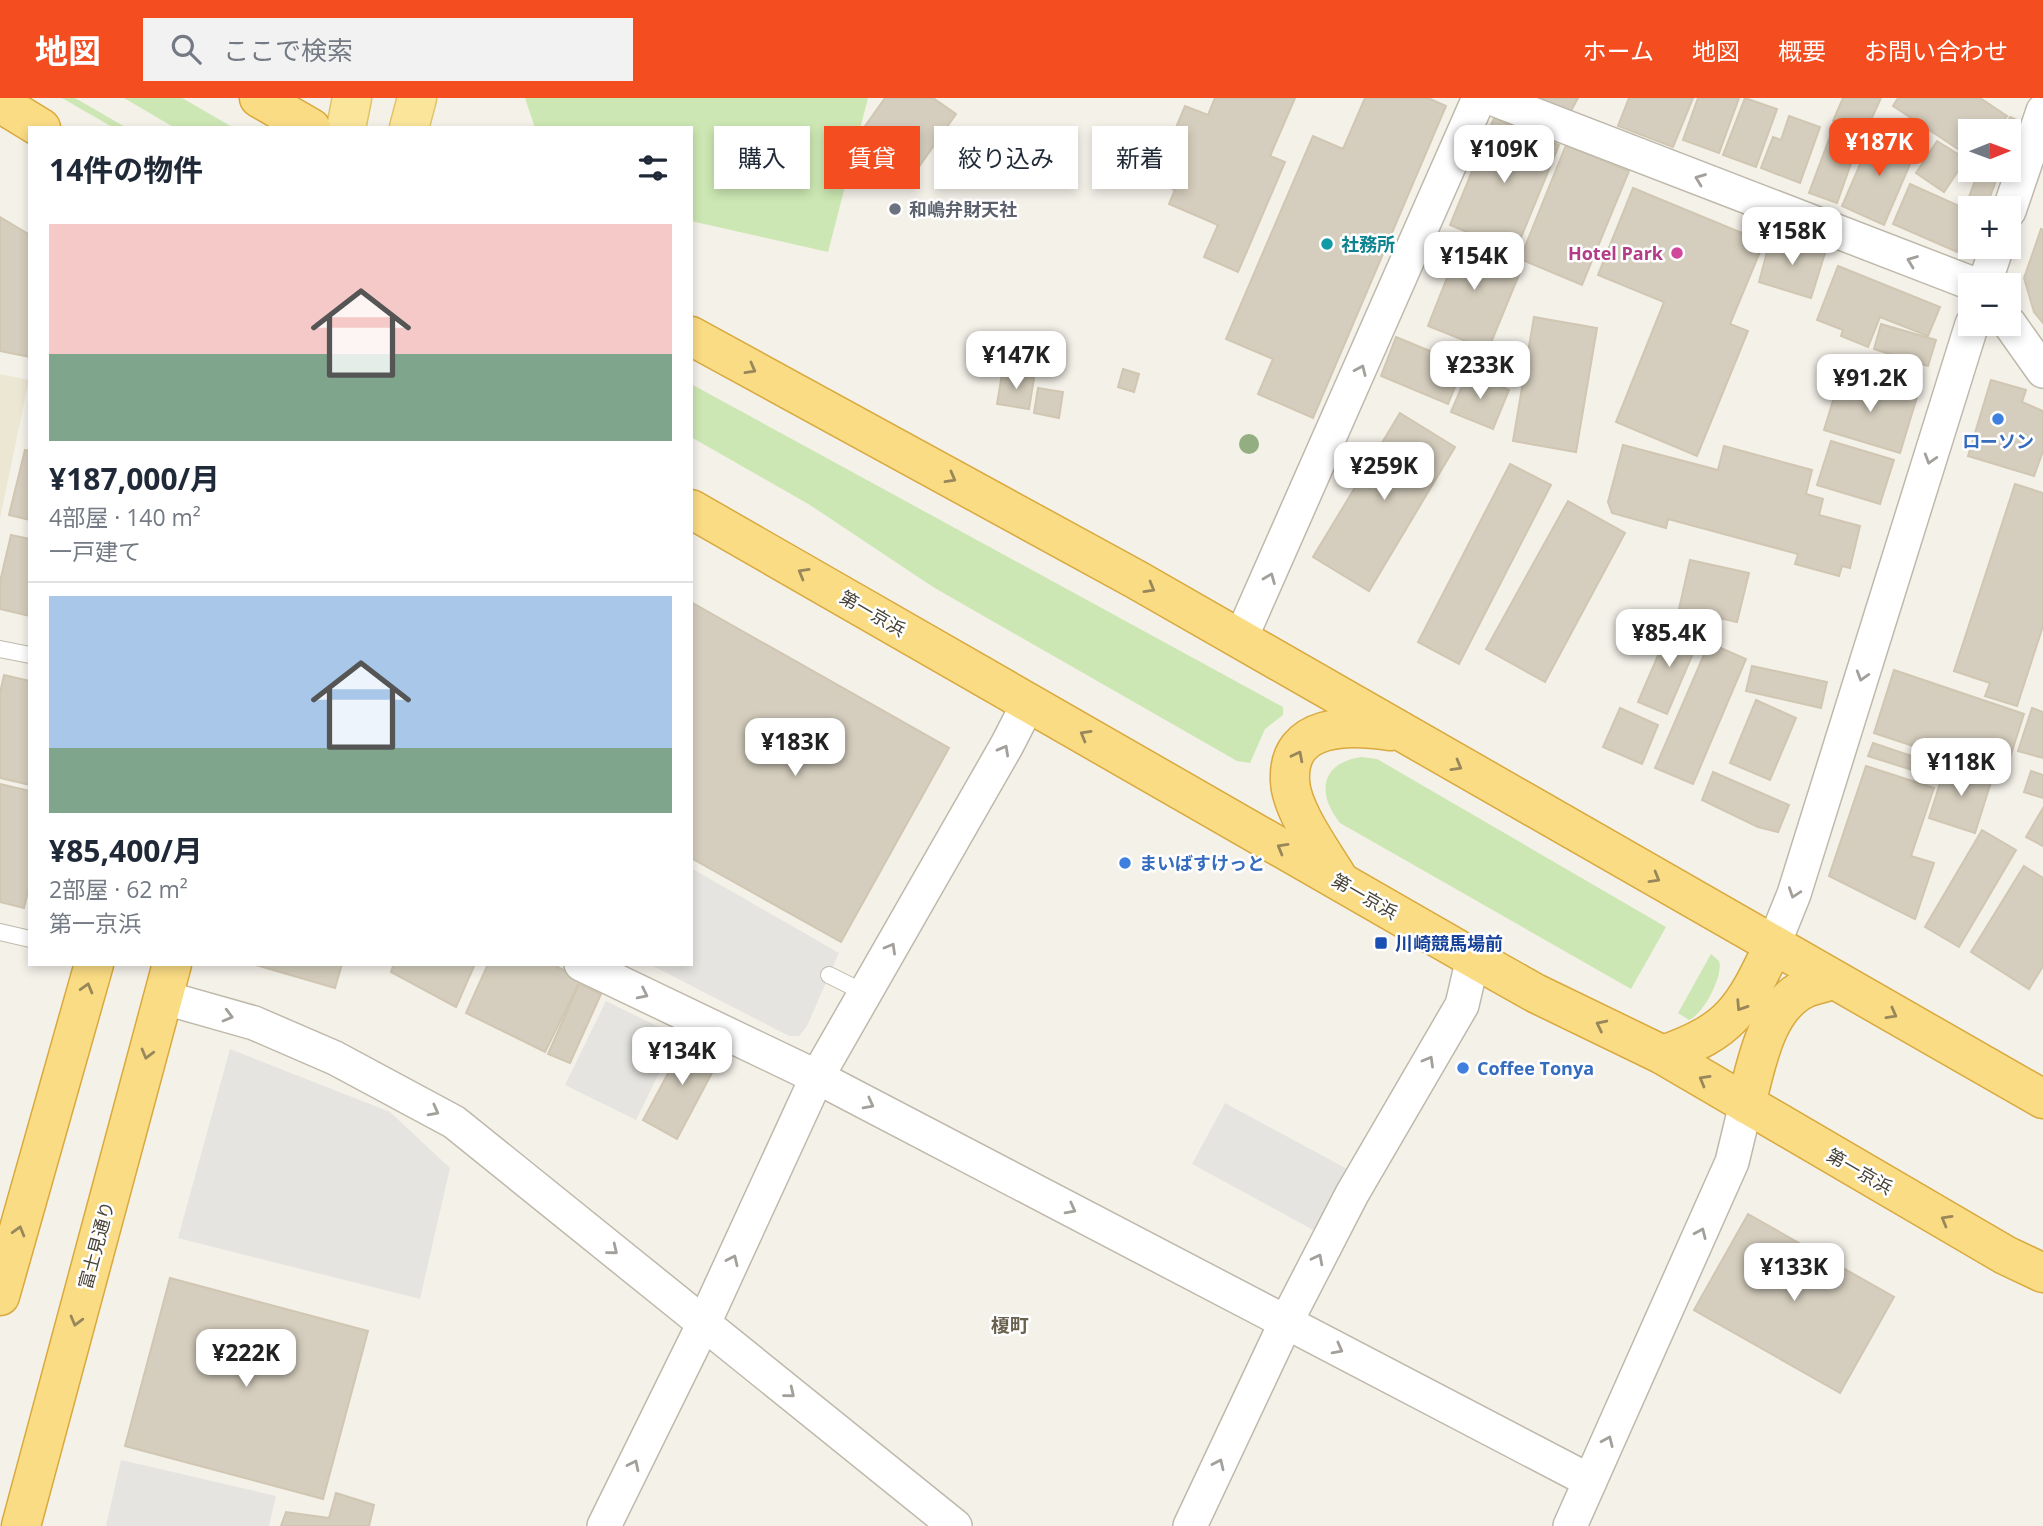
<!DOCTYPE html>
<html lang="ja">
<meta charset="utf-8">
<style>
:root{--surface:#fff;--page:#f2f2f3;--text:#1f2937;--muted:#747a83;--line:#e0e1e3;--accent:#f34d20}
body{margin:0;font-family:"Open Sans","Noto Sans JP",sans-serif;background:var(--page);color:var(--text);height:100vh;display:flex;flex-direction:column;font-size:26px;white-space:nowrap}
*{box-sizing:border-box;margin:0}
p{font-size:23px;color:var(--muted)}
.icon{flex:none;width:38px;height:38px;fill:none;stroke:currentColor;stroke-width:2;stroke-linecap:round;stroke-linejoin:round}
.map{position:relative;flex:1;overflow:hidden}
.drawer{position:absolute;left:28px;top:28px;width:665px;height:840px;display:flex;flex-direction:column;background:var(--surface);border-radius:0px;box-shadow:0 4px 10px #0003}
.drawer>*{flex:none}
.guide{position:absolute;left:714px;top:28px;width:665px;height:63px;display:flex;gap:14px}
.needle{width:46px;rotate:89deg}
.fabs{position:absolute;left:1958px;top:21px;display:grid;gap:14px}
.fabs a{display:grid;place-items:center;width:63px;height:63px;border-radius:0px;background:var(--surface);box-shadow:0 4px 10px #0003;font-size:35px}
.price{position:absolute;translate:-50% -60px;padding:0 16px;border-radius:14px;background:#fff;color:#222;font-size:23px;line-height:46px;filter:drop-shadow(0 2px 4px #0008)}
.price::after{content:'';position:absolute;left:50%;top:42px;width:21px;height:16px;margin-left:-10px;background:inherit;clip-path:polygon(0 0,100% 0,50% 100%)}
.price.active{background:var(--accent);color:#fff}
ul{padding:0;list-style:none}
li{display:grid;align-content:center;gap:14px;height:371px;padding:0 21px}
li+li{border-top:2px solid var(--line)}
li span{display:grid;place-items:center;height:217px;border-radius:0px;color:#555}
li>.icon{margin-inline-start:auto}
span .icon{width:126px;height:126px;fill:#fffc;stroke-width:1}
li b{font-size:30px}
h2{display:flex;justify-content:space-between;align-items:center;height:84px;padding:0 21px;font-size:30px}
.tag{padding:0 24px;border-radius:0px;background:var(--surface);box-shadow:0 4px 10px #0003;font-size:24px;line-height:63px}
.tag.active{background:var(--accent);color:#fff}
header{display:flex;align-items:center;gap:42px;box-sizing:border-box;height:98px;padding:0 35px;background:var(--accent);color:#fff}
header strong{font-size:33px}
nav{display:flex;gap:38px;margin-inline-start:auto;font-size:24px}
.search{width:490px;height:63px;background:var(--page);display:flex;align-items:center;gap:18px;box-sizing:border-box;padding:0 24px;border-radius:0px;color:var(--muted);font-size:26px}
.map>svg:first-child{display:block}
.education{fill:#ece7d3}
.green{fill:#cce7b3}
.parking{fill:#e5e4e0}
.building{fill:#d5cebe;stroke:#d0c6b2;stroke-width:2}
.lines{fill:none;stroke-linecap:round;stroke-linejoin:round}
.service-casing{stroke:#bfb9ab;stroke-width:18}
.minor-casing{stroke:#bfb9ab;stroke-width:36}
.primary-casing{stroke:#e0c46a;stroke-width:41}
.trunk-casing{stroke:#d9a93e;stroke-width:41}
.service{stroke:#fff;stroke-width:16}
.minor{stroke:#fff;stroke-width:33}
.primary{stroke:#fbe59a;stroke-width:38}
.trunk{stroke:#fadc84;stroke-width:38}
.tree{fill:#93ae81}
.oneway{stroke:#a3a09b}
.oneway2{stroke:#98875a}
.worship-dot{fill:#6b7280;stroke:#fff;stroke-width:2.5}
.culture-dot{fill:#0f9aa8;stroke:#fff;stroke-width:2.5}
.hotel-dot{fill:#d1479c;stroke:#fff;stroke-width:2.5}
.shop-dot{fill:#3f7fe0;stroke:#fff;stroke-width:2.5}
.transit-dot{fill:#1a4fb4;stroke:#fff;stroke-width:2.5}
.labels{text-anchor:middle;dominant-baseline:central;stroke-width:5;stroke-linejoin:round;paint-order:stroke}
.worship-label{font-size:18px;font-weight:bold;fill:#5b616d;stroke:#fff;text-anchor:start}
.culture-label{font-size:18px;font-weight:bold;fill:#0d838f;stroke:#fff;text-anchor:start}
.hotel-label{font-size:18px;font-weight:bold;fill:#b23c85;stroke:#fff;text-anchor:end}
.shop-label{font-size:18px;font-weight:bold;fill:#366cbe;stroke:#fff;text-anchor:start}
.street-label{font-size:18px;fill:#474237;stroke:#fff}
.transit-label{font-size:18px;font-weight:bold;fill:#164399;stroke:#fff;text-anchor:start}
.neighbourhood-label{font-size:19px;font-weight:bold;fill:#6a614f;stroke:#fff}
</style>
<header>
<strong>地図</strong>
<div class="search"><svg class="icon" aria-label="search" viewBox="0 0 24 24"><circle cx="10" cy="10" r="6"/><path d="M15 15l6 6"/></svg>ここで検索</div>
<nav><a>ホーム</a><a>地図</a><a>概要</a><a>お問い合わせ</a></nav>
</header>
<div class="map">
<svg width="2043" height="1428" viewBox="0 0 2043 1428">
<rect width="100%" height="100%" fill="#f4f1e9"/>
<path class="education" d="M 0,276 L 29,282 L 0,420 Z"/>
<g class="green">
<path d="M 62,0 L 75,0 L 127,30 L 114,30 Z"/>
<path d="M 124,0 L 182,0 L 234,30 L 175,30 Z"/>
<path d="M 525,0 L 868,0 L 828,154 L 691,123 L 691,30 L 535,30 Z"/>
<path d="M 691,286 L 1283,609 L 1283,617 L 1265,631 L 1250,665 L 1237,663 L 933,489 L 810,407 L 691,339 Z"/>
<path d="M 1361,659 L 1377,661 L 1666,829 L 1631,891 L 1340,725 C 1316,695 1321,665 1361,659 Z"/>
<path d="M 1711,856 L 1719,863 C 1724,877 1703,917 1689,922 L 1678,915 Z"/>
</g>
<g class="parking">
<path d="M 691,770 L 839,855 L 807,928 L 799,938 L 789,938 L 649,866 L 691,866 Z"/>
<path d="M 606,903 L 677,938 L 636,1022 L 565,987 Z"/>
<path d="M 230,951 L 390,1014 L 450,1070 L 420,1201 L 178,1140 Z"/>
<path d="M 1225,1005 L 1349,1072 L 1317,1134 L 1192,1066 Z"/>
<path d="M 121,1362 L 276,1398 L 269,1428 L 106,1428 Z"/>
</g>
<g class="building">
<path d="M 885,0 L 933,0 L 956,16 L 918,70 L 863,31 Z"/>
<path d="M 1215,0 L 1295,0 L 1270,58 L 1285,64 L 1238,174 L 1204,159 L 1218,127 L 1169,106 L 1175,92 L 1154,82 L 1185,8 L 1208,17 Z"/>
<path d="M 1365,0 L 1428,0 L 1446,8 L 1313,320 L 1258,296 L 1273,261 L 1226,241 L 1313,38 L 1343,51 Z"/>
<path d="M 1525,0 L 1578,0 L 1566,22 Z"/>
<path d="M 1629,0 L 1693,0 L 1673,49 L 1618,28 Z"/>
<path d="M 1698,0 L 1739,0 L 1719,55 L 1683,42 Z"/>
<path d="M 1745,0 L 1777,11 L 1756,69 L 1723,57 Z"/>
<path d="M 1843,0 L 1881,0 L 1864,37 L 1833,23 Z"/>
<path d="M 1898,0 L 1980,0 L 2007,18 L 1997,33 L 1970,33 L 1970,59 L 1893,8 Z"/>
<path d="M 1789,18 L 1820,29 L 1800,85 L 1761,70 L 1773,39 L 1781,42 Z"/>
<path d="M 2010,19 L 2017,22 L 2009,43 L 2009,33 L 2002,33 Z"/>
<path d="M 1494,20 L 1559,47 L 1515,154 L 1450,127 Z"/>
<path d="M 1874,34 L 1916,52 L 1884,127 L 1842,108 Z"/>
<path d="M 1831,36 L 1858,46 L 1837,105 L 1809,95 Z"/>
<path d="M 1937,43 L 1966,61 L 1944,94 L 1916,75 Z"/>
<path d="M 1566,47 L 1629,73 L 1582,187 L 1520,161 Z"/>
<path d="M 1979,72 L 2000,72 L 1987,107 L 1969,99 Z"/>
<path d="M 1910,86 L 1970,113 L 1970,122 L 1957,154 L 1893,126 Z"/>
<path d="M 1633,90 L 1764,144 L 1730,226 L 1748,233 L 1697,358 L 1616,324 L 1664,204 L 1598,177 Z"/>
<path d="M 0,119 L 30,137 L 30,259 L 0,253 Z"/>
<path d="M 2041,131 L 2043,132 L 2043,225 L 2034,214 L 2024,180 Z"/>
<path d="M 1444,135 L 1523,167 L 1488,252 L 1428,228 L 1454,162 L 1436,154 Z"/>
<path d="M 1771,139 L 1825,155 L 1811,200 L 1759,184 Z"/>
<path d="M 1838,168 L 1940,209 L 1928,238 L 1880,219 L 1868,249 L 1841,238 L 1843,232 L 1817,222 Z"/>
<path d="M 1534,219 L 1597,230 L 1576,354 L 1513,343 Z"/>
<path d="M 1881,226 L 1936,242 L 1928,268 L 1874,251 Z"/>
<path d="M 1396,239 L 1464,267 L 1448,306 L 1381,278 Z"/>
<path d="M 1123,271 L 1139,276 L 1134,294 L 1118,289 Z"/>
<path d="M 1468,274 L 1509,292 L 1493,331 L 1451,314 Z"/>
<path d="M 1002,276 L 1034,280 L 1029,311 L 997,306 Z"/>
<path d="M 1841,276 L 1917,299 L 1900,355 L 1824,332 Z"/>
<path d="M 1991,282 L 2026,292 L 2022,304 L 2043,313 L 2043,353 L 2034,378 L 1968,358 Z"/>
<path d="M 1038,290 L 1063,294 L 1059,320 L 1034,315 Z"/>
<path d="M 1400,315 L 1455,349 L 1369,493 L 1313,459 Z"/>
<path d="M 1831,343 L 1894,362 L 1880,406 L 1817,387 Z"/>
<path d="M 1623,347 L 1718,372 L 1724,348 L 1812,372 L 1806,396 L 1823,401 L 1819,417 L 1860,428 L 1850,470 L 1842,468 L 1839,478 L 1795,466 L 1798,456 L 1668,421 L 1666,430 L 1612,415 L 1608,404 Z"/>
<path d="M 25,352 L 30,353 L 30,422 L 9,417 Z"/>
<path d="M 1510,366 L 1551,387 L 1459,566 L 1418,544 Z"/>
<path d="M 2015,386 L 2043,395 L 2043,528 L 2017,608 L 1985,598 L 1990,585 L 1954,573 Z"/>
<path d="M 1568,403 L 1625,435 L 1545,584 L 1486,551 Z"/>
<path d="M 11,437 L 30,441 L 30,518 L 0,511 L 0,484 Z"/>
<path d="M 1690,462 L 1749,475 L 1737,524 L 1679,511 Z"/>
<path d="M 691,504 L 949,650 L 841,844 L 691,760 Z"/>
<path d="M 1671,527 L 1700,539 L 1667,616 L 1638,604 Z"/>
<path d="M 1709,545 L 1746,561 L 1693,686 L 1655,670 Z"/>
<path d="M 1752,568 L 1827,584 L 1821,610 L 1746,593 Z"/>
<path d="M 1894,572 L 2024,616 L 2004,678 L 1874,635 Z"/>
<path d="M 4,577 L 30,583 L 30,687 L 0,680 L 0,595 Z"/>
<path d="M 1756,602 L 1796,620 L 1770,682 L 1730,665 Z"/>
<path d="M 1620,610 L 1658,627 L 1642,666 L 1603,649 Z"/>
<path d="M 2032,610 L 2043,614 L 2043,660 L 2018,653 Z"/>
<path d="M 1873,645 L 1935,666 L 1931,678 L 1868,658 Z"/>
<path d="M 1946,666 L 1992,681 L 1975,735 L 1929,720 Z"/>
<path d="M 1866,668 L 1934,690 L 1911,758 L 1934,765 L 1915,821 L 1829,778 Z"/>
<path d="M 2031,673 L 2043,677 L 2043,700 L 2024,694 Z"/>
<path d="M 1713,674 L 1789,707 L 1778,734 L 1758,729 L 1702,702 Z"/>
<path d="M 0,686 L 30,693 L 30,785 L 24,810 L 0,804 Z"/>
<path d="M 2043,710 L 2043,748 L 2026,739 Z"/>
<path d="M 1982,732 L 2016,752 L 1959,849 L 1925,829 Z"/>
<path d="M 2024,768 L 2043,780 L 2043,868 L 2029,891 L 1971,854 Z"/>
<path d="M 252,866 L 342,866 L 335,890 Z"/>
<path d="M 390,866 L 475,866 L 456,909 L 391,874 L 393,868 Z"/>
<path d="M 488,866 L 552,866 L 581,881 L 545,954 L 466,915 Z"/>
<path d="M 579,886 L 601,896 L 570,965 L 548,956 Z"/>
<path d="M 688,938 L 722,956 L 677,1041 L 643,1022 Z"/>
<path d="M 1748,1116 L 1894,1199 L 1840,1295 L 1694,1212 Z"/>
<path d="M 170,1180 L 368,1233 L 323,1401 L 125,1348 Z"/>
<path d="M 336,1395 L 374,1407 L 369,1428 L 281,1428 L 286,1414 L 329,1420 Z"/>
</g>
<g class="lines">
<defs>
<g id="service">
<path d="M 0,551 L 30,557"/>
<path d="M 0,834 L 30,841"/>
<path d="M 829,877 L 865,895"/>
</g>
<g id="minor">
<path d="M 1491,0 L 1976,187"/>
<path d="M 2009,113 L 2043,13"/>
<path d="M 1984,187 L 1997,149"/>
<path d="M 2009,225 L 2043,273"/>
<path d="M 1240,542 L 1479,0"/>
<path d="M 1773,848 L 1794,796 L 1972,226"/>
<path d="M 581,866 L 817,979 L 1590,1383"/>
<path d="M 162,899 L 254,925 L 335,960 L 454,1024 L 955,1428"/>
<path d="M 604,1428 L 704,1225 L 817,979 L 1007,647 L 1029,604"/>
<path d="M 1190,1428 L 1286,1224 L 1352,1096 L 1462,907 L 1473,860"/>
<path d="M 1570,1428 L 1732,1064 L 1746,1006"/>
</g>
<g id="primary">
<path d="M 346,30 L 352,0"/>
<path d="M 409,30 L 417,0"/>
</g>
<g id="trunk">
<path d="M 259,0 L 311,30"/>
<path d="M 0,5 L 41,30"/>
<path d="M 691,238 L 1137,482 L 2043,1001"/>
<path d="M 691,411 L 1473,860 L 1535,895 L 1663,957 L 2005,1157 L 2043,1175"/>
<path d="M 1338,780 C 1323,755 1291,712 1290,683 C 1287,624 1351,627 1390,633"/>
<path d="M 1663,957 C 1731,933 1743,912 1773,848"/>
<path d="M 1746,1006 C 1756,969 1765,908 1806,890 C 1814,887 1824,885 1832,882"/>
<path d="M 0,1198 L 94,866"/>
<path d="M 21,1428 L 172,866"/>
</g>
</defs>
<use href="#service" class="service-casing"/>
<use href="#minor" class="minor-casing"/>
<use href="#primary" class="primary-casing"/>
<use href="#trunk" class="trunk-casing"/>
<use href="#service" class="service"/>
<use href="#minor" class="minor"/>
<use href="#primary" class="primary"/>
<use href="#trunk" class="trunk"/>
</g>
<circle class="tree" cx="1249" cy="346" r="10"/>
<defs><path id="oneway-chevron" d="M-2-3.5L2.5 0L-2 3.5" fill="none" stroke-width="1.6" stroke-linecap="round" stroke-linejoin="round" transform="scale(1.75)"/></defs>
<g class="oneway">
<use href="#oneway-chevron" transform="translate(1700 81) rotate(-159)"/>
<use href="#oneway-chevron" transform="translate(1912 163) rotate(-159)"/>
<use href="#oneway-chevron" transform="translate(1361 272) rotate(-66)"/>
<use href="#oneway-chevron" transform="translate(1930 361) rotate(107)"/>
<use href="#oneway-chevron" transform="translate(1270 480) rotate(-68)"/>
<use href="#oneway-chevron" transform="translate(1862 578) rotate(107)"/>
<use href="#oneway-chevron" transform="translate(1004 652) rotate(-61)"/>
<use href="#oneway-chevron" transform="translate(1794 795) rotate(109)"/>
<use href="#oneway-chevron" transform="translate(891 850) rotate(-60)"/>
<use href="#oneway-chevron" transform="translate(643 896) rotate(26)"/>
<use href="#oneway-chevron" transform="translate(228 918) rotate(15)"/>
<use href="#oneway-chevron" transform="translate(1429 963) rotate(-60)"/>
<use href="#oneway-chevron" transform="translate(869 1006) rotate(28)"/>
<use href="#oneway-chevron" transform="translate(434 1013) rotate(28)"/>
<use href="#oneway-chevron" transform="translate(1071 1111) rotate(28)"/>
<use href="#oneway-chevron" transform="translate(1701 1135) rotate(-66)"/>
<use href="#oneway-chevron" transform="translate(613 1152) rotate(39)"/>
<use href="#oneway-chevron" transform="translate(1318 1161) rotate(-63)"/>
<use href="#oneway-chevron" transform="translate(733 1162) rotate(-65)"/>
<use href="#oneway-chevron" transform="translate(1338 1251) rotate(28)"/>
<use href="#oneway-chevron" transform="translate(790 1295) rotate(39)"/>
<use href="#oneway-chevron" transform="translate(1608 1343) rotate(-66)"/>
<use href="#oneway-chevron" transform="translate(1219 1366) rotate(-65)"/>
<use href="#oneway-chevron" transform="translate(634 1367) rotate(-64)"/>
</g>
<g class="oneway2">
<use href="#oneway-chevron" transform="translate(751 271) rotate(29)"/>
<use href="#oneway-chevron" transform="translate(951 380) rotate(29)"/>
<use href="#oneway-chevron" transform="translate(803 475) rotate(-150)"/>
<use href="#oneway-chevron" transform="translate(1150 490) rotate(30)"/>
<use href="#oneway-chevron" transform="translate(1085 637) rotate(-150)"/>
<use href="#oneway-chevron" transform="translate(1298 658) rotate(-63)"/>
<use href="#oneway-chevron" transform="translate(1457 668) rotate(30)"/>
<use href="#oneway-chevron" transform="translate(1282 750) rotate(-150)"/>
<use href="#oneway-chevron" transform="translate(1655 780) rotate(30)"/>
<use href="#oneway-chevron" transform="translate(87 890) rotate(-74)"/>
<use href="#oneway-chevron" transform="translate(1741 908) rotate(123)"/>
<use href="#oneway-chevron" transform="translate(1892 916) rotate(29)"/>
<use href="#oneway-chevron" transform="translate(1601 927) rotate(-154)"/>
<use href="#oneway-chevron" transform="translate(147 956) rotate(105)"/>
<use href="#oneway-chevron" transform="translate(1704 982) rotate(-150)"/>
<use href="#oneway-chevron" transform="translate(1946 1122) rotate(-150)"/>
<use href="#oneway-chevron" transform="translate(19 1133) rotate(-74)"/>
<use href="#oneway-chevron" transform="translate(76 1223) rotate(105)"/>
</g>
<circle class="worship-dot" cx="895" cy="111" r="7"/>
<circle class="culture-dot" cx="1327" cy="146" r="7"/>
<circle class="hotel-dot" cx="1677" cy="155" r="7"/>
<g class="shop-dot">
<circle cx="1998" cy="321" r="7"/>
<circle cx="1125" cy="765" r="7"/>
<circle cx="1463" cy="970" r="7"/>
</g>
<rect class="transit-dot" x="1374" y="838" width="14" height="14" rx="3.5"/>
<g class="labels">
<g class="worship-label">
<text x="909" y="111">和嶋弁財天社</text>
</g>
<g class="culture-label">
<text x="1341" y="146">社務所</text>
</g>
<g class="hotel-label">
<text x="1663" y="155">Hotel Park</text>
</g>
<g class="shop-label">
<text x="1998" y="343" text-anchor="middle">ローソン</text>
<text x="1139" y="765">まいばすけっと</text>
<text x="1477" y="970">Coffee Tonya</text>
</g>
<g class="street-label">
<text transform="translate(873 515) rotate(30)">第一京浜</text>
<text transform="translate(1365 798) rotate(30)">第一京浜</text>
<text transform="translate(1860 1073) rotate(30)">第一京浜</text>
<text transform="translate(96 1147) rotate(-75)">富士見通り</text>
</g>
<g class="transit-label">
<text x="1395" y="845">川崎競馬場前</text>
</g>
<g class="neighbourhood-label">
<text x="1010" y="1227">榎町</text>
</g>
</g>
</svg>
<div class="fabs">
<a><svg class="needle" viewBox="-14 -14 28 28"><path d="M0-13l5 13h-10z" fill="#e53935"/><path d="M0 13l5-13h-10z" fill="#747a83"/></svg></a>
<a>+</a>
<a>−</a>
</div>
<b class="price active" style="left:1879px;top:80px">¥187K</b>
<b class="price" style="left:1504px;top:87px">¥109K</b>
<b class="price" style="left:1792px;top:169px">¥158K</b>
<b class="price" style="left:1474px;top:194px">¥154K</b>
<b class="price" style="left:1016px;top:293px">¥147K</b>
<b class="price" style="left:1480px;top:303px">¥233K</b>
<b class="price" style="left:1870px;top:316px">¥91.2K</b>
<b class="price" style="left:1384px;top:404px">¥259K</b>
<b class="price" style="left:1669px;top:571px">¥85.4K</b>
<b class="price" style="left:795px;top:680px">¥183K</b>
<b class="price" style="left:1961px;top:700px">¥118K</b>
<b class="price" style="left:682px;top:989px">¥134K</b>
<b class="price" style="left:1794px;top:1205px">¥133K</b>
<b class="price" style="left:246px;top:1291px">¥222K</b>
<div class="guide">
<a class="tag">購入</a>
<a class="tag active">賃貸</a>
<a class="tag">絞り込み</a>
<a class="tag">新着</a>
</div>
<section class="drawer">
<h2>14件の物件<svg class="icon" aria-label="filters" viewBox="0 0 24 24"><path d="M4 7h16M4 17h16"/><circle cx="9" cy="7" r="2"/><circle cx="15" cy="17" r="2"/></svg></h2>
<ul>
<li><span style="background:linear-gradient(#f6c9c9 60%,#7fa58c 0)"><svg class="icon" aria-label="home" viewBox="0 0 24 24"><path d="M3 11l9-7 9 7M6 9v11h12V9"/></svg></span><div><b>¥187,000/月</b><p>4部屋 · 140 m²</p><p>一戸建て</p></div></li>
<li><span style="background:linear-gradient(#a9c7e8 70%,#7fa58c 0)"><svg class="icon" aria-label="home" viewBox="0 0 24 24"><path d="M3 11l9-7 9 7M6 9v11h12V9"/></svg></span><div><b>¥85,400/月</b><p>2部屋 · 62 m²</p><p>第一京浜</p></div></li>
</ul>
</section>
</div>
